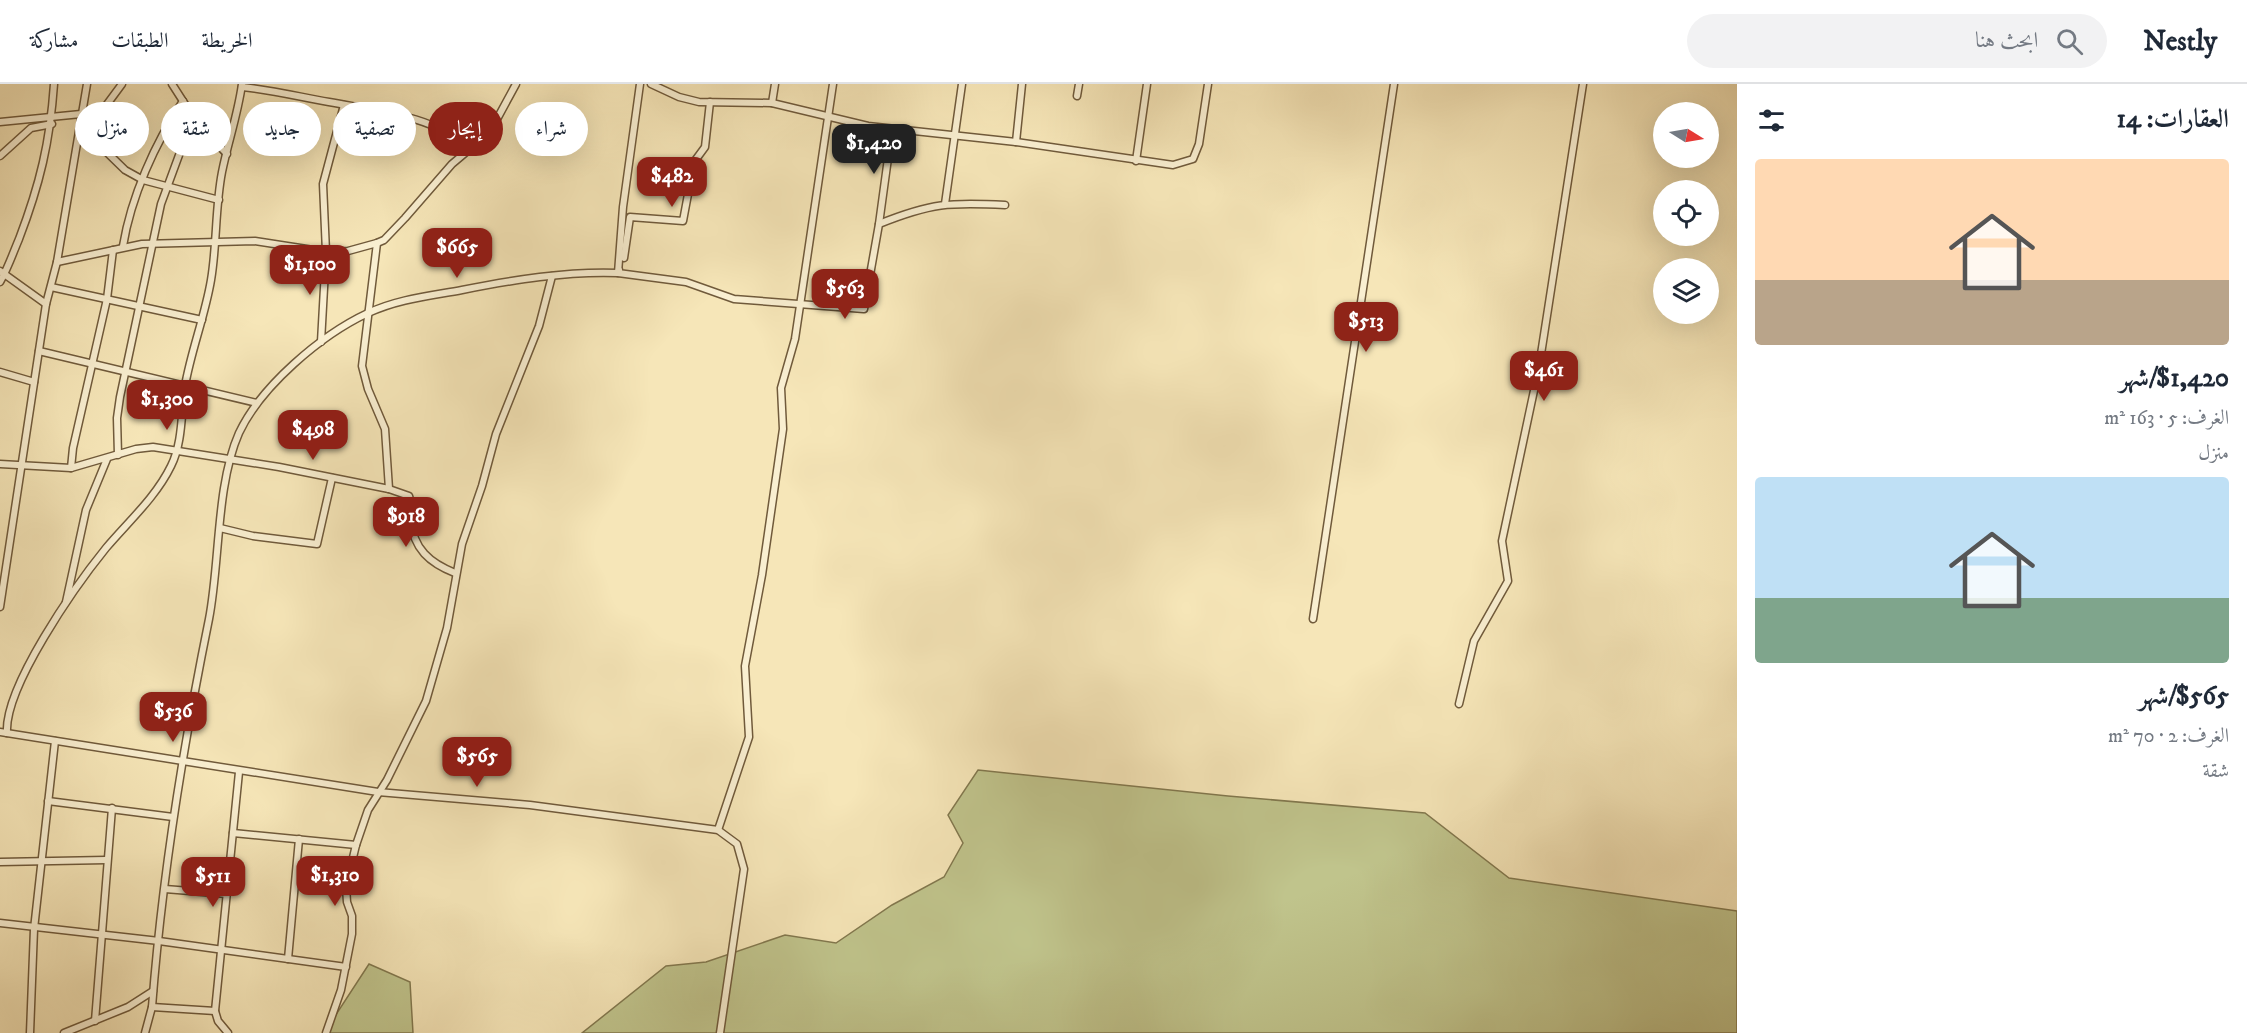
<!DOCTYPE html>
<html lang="ar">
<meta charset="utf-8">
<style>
:root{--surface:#fff;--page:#f2f2f3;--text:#1f2937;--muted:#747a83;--line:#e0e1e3;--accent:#8f2418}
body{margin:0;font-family:"IM FELL DW Pica",Amiri,serif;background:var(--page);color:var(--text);direction:rtl;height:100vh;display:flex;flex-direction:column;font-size:22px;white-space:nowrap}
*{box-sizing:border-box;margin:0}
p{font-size:20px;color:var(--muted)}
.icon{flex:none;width:33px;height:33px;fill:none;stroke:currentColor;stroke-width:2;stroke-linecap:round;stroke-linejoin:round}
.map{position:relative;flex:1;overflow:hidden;direction:ltr}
.sheet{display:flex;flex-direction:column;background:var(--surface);width:510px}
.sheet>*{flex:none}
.banner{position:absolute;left:18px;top:18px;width:570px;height:54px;direction:rtl;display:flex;gap:12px}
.needle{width:39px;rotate:101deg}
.buttons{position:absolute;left:1653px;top:18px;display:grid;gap:12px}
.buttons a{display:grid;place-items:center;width:66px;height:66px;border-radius:50%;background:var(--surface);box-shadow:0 6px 24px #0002;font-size:30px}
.price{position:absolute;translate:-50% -51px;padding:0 14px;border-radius:12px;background:var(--accent);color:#fff;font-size:20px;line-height:39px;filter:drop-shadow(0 2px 3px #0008)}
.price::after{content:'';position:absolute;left:50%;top:36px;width:18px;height:14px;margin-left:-9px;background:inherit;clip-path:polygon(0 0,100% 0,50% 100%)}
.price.selected{background:#222;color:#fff}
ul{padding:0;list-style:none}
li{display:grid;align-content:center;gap:12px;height:318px;padding:0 18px}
li span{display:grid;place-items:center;height:186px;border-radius:6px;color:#555}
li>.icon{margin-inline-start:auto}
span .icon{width:108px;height:108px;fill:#fffc;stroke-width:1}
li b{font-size:26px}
h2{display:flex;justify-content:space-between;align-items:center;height:72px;padding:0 18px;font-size:26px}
.tag{padding:0 21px;border-radius:27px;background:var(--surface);box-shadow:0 6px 24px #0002;font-size:21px;line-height:54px}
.tag.selected{background:var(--accent);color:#fff}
header{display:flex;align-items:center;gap:36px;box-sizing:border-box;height:84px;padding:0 30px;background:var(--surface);border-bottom:2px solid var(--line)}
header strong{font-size:28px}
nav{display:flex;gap:33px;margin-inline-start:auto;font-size:21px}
.search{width:420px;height:54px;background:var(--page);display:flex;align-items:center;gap:15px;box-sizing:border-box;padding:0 21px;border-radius:33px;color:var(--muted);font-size:22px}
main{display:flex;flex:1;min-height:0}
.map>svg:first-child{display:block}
.green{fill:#c0c48c;stroke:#82784e;stroke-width:1.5}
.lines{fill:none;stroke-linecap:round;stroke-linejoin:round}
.minor-casing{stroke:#705a3b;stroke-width:9}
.minor{stroke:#f9efd1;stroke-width:6}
</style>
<header>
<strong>Nestly</strong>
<div class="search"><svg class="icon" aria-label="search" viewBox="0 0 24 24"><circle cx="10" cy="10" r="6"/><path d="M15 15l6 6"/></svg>ابحث هنا</div>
<nav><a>الخريطة</a><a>الطبقات</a><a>مشاركة</a></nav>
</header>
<main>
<section class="sheet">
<h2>العقارات: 14<svg class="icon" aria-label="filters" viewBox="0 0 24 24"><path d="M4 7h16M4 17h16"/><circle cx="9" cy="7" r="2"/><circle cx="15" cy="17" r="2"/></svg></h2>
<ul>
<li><span style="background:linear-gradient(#ffd9b3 65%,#b9a48a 0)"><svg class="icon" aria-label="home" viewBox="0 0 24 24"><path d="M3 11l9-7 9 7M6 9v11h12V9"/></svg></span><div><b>$1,420/شهر</b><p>الغرف: 5 · 163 m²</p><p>منزل</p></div></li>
<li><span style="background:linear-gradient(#bfe0f5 65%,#7fa58c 0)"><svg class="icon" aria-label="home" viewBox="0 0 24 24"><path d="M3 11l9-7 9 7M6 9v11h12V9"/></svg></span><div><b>$565/شهر</b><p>الغرف: 2 · 70 m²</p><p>شقة</p></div></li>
</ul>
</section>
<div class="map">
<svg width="1737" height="949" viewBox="0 0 1737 949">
<rect width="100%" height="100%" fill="#f6e6b8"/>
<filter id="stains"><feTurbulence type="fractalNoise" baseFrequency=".00333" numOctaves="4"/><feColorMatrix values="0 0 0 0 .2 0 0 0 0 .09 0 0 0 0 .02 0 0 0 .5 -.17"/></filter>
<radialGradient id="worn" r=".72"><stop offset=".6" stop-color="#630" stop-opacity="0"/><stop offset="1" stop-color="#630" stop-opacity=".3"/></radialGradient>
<g class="green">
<path d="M 978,686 L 1228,712 L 1425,729 L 1509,794 L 1737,827 L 1737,949 L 582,949 L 666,882 L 706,878 L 785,851 L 836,859 L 892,821 L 944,793 L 963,759 L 948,731 Z"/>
<path d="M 369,880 L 410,898 L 413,949 L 324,949 Z"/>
</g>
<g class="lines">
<defs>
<g id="minor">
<path d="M 172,0 L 197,39 L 227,70"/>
<path d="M 651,0 L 679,13 L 699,18 L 772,19 L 868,42 L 1016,58 L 1173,81 L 1193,75 L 1199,60 L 1208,0"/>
<path d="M 242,3 C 272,6 300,13 329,18 C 376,27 433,31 469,64"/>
<path d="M 1077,12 L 1079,0"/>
<path d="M 772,19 L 775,0"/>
<path d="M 0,38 L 81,30"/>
<path d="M 84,46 L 125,86 L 143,96 L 219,116"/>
<path d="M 82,47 L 91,42 L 122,0"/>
<path d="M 1016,58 L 1022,0"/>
<path d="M 0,72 L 31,44 L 52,40"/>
<path d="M 1136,77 L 1147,0"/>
<path d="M 945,120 L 962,0"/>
<path d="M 879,140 L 892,45"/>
<path d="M 377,159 L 362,282 L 368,305 L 385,345 L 389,405"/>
<path d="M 123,162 C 131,113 155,59 183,17"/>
<path d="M 624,174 L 630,133 L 683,137 L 694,78 L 705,63 L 710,18"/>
<path d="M 57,178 L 142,160 L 255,157 L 326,168 L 348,167 L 377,159 L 384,156 L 405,134 L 452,80 L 490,48 L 516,0"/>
<path d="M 619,186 L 618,189 L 686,198 L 734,215 L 864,225 L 879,140 C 931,119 950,118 1005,121"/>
<path d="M 0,187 L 46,220"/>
<path d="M 0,198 C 8,184 13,169 19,155 C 40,100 50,58 54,0"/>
<path d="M 51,203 L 202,236"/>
<path d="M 321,258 L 326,168 L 323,100 L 344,21"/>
<path d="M 39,267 L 257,319"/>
<path d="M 0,288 L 34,298"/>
<path d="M 118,371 L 117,334 L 120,313 L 161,120 L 182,63 L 197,39"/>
<path d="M 0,380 L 71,384 L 136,365 L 153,363 L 279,383 L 389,405 L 409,412 C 412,420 410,428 411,436 C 413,465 430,479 455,489"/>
<path d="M 71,384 L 73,364 L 107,215 L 113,166"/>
<path d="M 220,444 L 253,452 L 317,460 L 332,394"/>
<path d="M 66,518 L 86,426 L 107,375"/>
<path d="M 0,523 L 46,220 L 57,178 L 87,0"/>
<path d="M 1313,535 L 1394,0"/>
<path d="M 1459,620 L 1474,557 L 1508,497 L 1502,457 L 1539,283 L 1583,0"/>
<path d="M 0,648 L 378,708 L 530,721 L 718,746 L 737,760 L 744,785 L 720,949"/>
<path d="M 7,649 C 4,603 76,501 106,464 C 128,438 156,413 171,382 C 183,358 181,328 185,302 C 191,267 205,232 211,196 C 217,161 215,124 222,88 C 228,58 238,30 242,0"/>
<path d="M 48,717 L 173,733"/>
<path d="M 718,746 L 749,653 L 745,582 L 762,491 L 783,345 L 781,304 L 795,255 L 833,0"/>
<path d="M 233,749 L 356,761"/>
<path d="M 0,778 L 106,776"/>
<path d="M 165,805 L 227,810"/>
<path d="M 0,839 L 159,857 L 346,883"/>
<path d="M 288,875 L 299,755"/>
<path d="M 152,923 L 215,927"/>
<path d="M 95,937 L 112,724"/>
<path d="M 30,949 L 34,845 L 55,657"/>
<path d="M 64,949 L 128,923 L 153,907"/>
<path d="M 145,949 L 152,923 C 162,792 183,663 209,535 C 220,479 216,401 239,349 C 261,302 321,251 368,229 C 398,215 429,212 462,206 C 513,196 566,187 618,189 L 623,123 L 640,0"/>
<path d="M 228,949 L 218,937 L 215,927 L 239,688"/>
<path d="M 326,949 L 341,906 L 352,850 L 352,832 L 347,818 L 346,803 L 356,761 L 368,726 L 387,696 L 426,617 L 447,544 L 462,460 L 482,402 L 496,350 L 539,242 L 552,192"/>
</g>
</defs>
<use href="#minor" class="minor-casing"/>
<use href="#minor" class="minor"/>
</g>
<rect width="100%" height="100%" filter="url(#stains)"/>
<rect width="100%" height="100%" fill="url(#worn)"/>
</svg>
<div class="buttons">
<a><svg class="needle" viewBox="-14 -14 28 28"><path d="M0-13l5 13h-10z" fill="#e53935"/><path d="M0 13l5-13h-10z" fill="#747a83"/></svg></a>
<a><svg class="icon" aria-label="locate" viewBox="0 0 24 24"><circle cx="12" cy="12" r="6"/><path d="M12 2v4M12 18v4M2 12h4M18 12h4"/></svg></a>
<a><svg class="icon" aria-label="layers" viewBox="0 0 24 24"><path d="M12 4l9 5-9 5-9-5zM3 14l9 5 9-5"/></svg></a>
</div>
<b class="price selected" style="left:874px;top:91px">$1,420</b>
<b class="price" style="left:672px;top:124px">$482</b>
<b class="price" style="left:457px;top:195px">$665</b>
<b class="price" style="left:310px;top:212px">$1,100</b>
<b class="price" style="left:845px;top:236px">$563</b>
<b class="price" style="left:1366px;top:269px">$513</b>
<b class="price" style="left:1544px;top:318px">$461</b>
<b class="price" style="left:167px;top:347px">$1,300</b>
<b class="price" style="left:313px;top:377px">$498</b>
<b class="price" style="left:406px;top:464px">$918</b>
<b class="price" style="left:173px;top:659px">$536</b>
<b class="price" style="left:477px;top:704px">$565</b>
<b class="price" style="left:335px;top:823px">$1,310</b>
<b class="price" style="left:213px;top:824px">$511</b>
<div class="banner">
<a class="tag">شراء</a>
<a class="tag selected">إيجار</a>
<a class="tag">تصفية</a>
<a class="tag">جديد</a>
<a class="tag">شقة</a>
<a class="tag">منزل</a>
</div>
</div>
</main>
